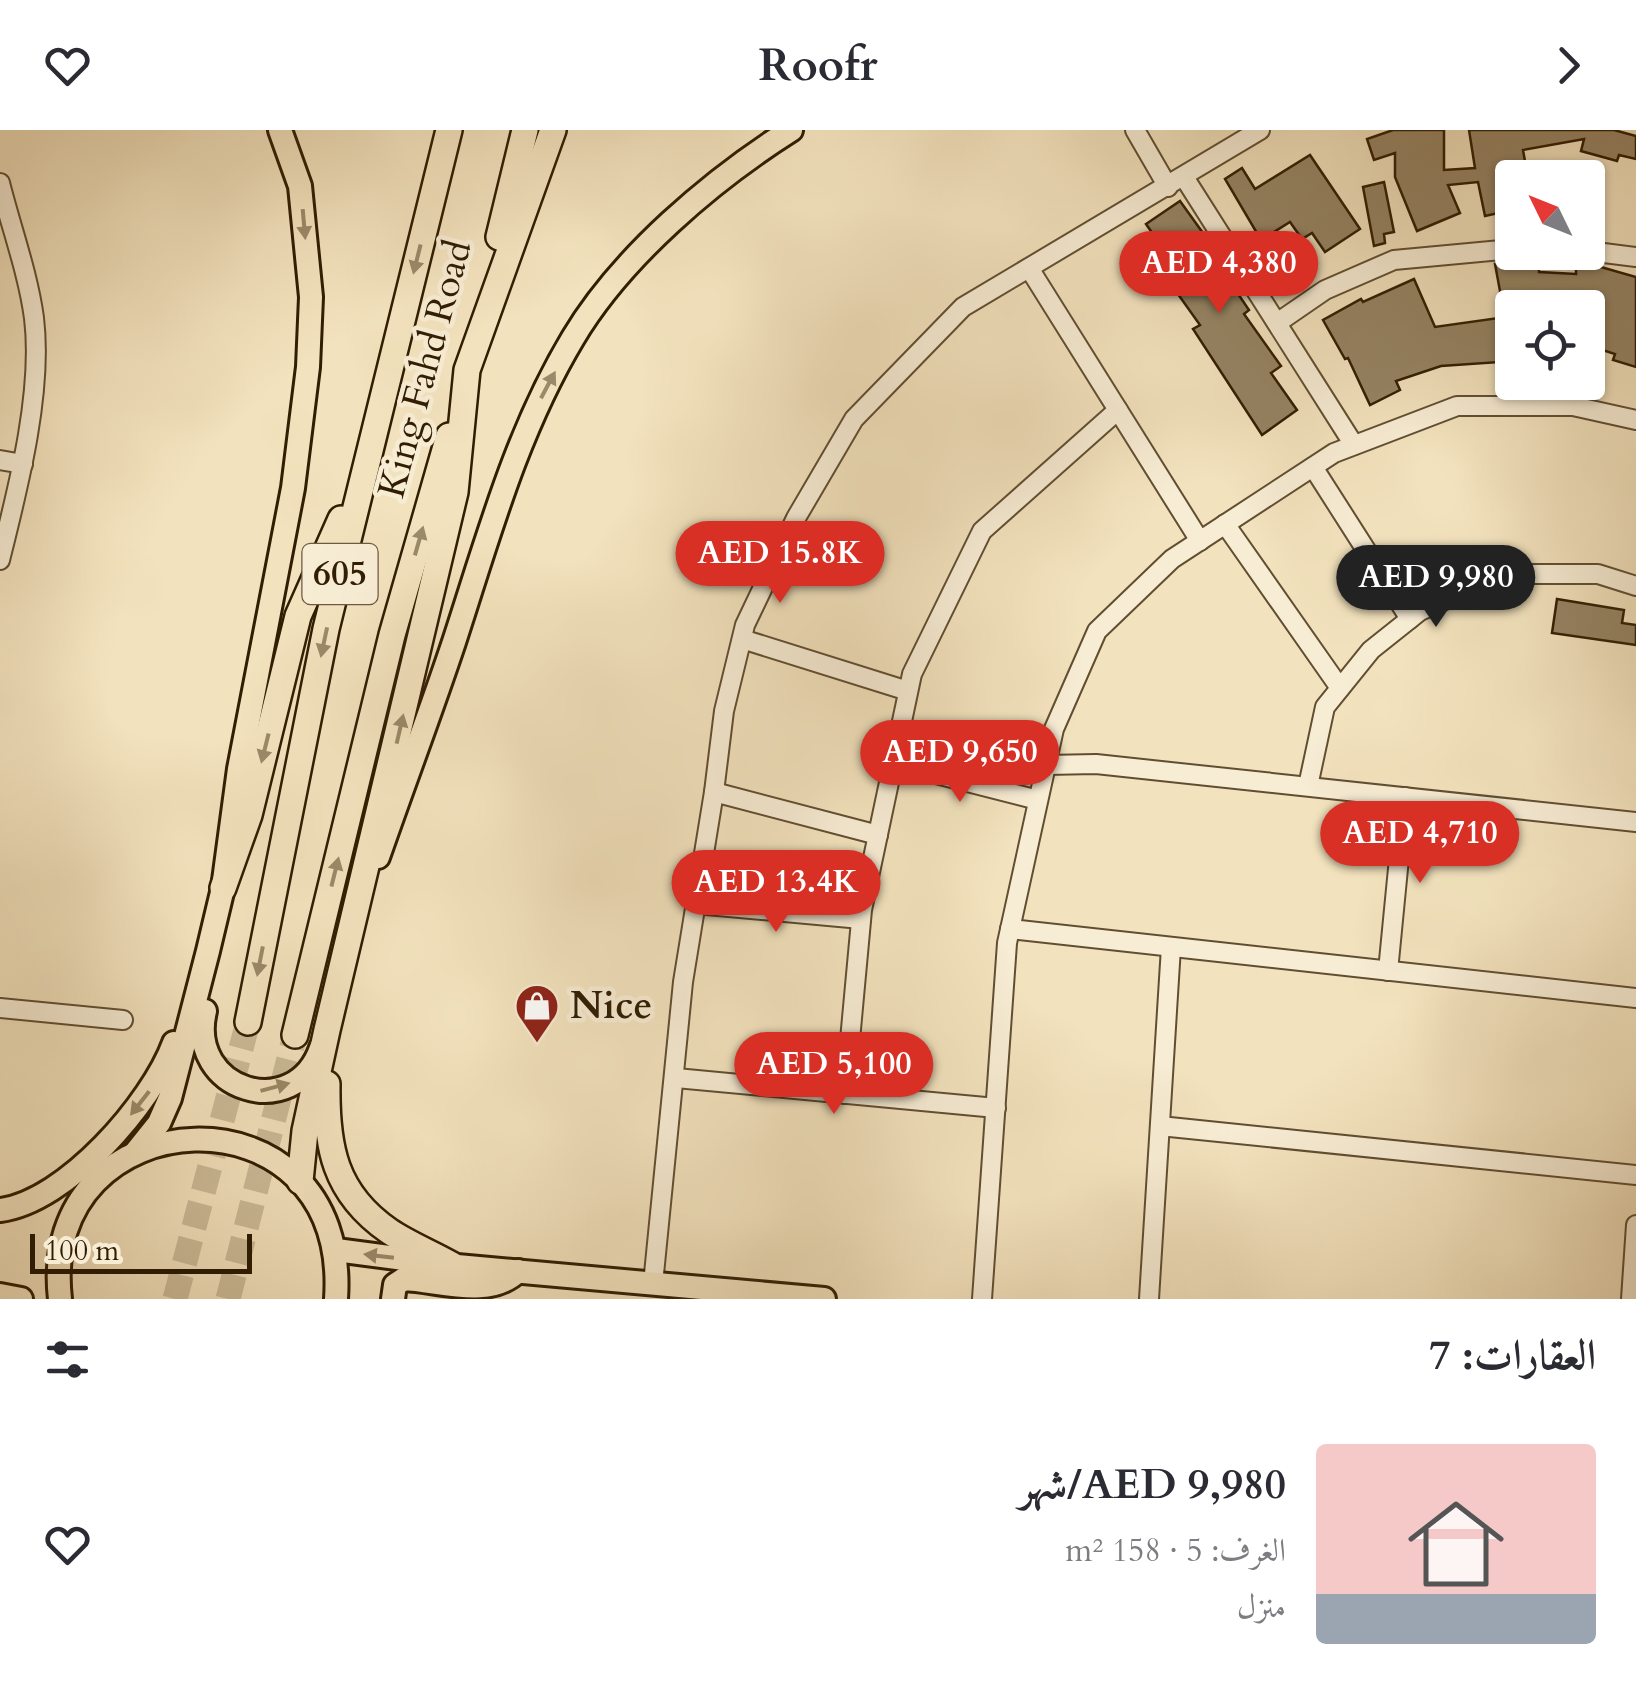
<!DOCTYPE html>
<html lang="ar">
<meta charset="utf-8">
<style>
:root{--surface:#fff;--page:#f2f2f3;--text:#2b2b33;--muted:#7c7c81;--accent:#d93025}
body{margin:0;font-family:Cardo,Amiri,serif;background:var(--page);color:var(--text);direction:rtl;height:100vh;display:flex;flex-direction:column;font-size:38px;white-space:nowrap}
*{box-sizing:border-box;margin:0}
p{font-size:32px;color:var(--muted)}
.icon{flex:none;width:55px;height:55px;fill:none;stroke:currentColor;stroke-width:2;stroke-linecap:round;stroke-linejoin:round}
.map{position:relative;height:1169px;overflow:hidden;direction:ltr}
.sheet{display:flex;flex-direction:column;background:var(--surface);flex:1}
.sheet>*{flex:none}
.needle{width:65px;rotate:313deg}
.tools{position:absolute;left:1495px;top:30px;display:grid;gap:20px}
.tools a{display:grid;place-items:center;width:110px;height:110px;border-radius:10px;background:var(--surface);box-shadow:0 2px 8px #0004;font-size:50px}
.scale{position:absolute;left:30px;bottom:25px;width:222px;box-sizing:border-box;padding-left:10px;border:5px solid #311d02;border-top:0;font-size:28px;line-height:35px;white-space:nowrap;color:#311d02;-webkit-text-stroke:8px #f7ecd4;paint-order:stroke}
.price{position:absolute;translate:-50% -85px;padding:0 22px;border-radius:35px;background:var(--accent);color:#fff;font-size:32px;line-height:65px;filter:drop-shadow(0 2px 5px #0008)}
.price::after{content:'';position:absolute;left:50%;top:60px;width:30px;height:22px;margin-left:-15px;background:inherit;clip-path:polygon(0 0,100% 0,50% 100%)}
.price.active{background:#222;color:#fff}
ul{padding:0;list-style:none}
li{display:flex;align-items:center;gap:30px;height:250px;padding:0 40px}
li span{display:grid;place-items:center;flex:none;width:280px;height:200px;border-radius:10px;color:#555}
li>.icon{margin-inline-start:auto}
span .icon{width:120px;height:120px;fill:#fffc;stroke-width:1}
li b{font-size:42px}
h2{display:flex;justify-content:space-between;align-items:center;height:120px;padding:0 40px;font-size:42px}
header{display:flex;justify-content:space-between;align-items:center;height:130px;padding:0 40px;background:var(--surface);font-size:45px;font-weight:600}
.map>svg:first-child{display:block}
.building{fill:#958363;stroke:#311d02;stroke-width:2.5}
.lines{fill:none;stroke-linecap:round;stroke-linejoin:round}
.highway-tunnel{stroke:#cbbb98;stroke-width:25;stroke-dasharray:25 12;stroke-linecap:butt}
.minor-casing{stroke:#614e31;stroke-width:22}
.major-casing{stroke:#311d02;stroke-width:28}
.highway-casing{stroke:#311d02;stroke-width:30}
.minor{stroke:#f7ecd4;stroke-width:18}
.major{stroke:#f2e2bd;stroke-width:22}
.highway{stroke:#f2e2bd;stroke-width:25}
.oneway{fill:#9b8969}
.labels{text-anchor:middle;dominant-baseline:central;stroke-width:9;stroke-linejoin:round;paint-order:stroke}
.shield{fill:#f7ecd4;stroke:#6c5b41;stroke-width:2.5}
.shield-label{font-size:35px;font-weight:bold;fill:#311d02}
.street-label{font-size:38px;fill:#311d02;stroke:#f7ecd4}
.poi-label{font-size:38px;font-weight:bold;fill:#311d02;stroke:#f7ecd4;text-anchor:start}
</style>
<header><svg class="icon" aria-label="forward" viewBox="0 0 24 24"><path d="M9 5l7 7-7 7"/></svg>Roofr<svg class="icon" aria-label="heart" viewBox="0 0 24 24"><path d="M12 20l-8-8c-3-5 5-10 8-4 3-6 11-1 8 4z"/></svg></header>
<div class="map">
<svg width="1636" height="1169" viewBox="0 0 1636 1169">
<rect width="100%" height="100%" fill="#f2e2bd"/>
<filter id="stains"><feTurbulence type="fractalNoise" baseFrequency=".002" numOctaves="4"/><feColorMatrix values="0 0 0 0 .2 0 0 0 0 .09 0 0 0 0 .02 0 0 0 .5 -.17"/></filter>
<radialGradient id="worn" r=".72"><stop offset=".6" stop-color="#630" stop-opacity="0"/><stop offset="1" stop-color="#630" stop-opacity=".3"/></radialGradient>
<g class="building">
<path d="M 1393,0 L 1444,0 L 1444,40 L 1475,38 L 1469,0 L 1614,0 L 1636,6 L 1636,29 L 1619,25 L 1617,31 L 1581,21 L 1584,9 L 1523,20 L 1528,48 L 1512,48 L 1512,80 L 1485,86 L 1478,52 L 1448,55 L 1460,83 L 1417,101 L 1395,47 L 1395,23 L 1374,30 L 1367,9 Z"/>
<path d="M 1310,25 L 1360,99 L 1325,122 L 1312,103 L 1302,109 L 1290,92 L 1261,110 L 1225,49 L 1242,38 L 1255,59 Z"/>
<path d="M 1384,52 L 1394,102 L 1384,104 L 1385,113 L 1374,116 L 1363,57 Z"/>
<path d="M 1180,71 L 1218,124 L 1213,127 L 1249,180 L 1244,184 L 1281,236 L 1271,243 L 1297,280 L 1262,305 L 1193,199 L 1200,195 L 1143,115 L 1155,107 L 1146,94 Z"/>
<path d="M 1539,132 L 1539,142 L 1576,144 L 1576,134 L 1594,135 L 1636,147 L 1636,237 L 1613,230 L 1615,224 L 1593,217 L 1596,208 L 1588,207 L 1588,178 L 1512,177 L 1512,236 L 1499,236 L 1499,232 L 1441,236 L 1396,251 L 1400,260 L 1370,275 L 1348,228 L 1345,229 L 1323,190 L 1361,169 L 1363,172 L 1414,149 L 1435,197 L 1499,188 L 1500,161 L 1495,134 Z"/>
<path d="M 1557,469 L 1624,480 L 1622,493 L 1636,495 L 1636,515 L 1552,503 Z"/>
</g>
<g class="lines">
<g class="highway-tunnel">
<path d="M 175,1169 L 248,892"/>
<path d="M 228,1169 L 295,905"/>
</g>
<defs>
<g id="minor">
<path d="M 1135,0 L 1168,57"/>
<path d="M 1184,47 L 1354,315"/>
<path d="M 0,53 C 11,97 28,143 34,188 C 43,262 18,358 0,430"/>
<path d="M 1588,121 L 1636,127"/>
<path d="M 1029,138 L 1200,411"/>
<path d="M 1277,193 L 1325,160 L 1394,130 L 1512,119"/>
<path d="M 0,330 L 23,334"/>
<path d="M 1313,337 L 1410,489"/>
<path d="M 1225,394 L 1340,558"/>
<path d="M 742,509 L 908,561"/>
<path d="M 893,633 L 1038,670"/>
<path d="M 1046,635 L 1096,634 L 1636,692"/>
<path d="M 1308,656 L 1325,577 L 1371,520 L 1420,481 L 1504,444 L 1598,444 L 1636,456"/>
<path d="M 714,662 L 878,705"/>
<path d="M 695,774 L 861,789"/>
<path d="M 1010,799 L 1636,868"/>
<path d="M 1388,841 L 1405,667"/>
<path d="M 0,878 L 123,890"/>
<path d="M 676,948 L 996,978"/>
<path d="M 845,964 L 862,780 L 912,544 L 982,401 L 1118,280"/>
<path d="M 1160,996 L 1636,1045"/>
<path d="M 653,1154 L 683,852 L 714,662 L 724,581 L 745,495 L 796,388 L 854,289 L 963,177 L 1260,0"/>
<path d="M 982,1169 L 1007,813 L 1054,599 L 1097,501 L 1172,429 L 1334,323 L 1457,276 L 1573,276 L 1636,290"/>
<path d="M 1149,1169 L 1171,817"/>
<path d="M 1631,1169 L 1636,1095"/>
</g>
<g id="major">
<path d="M 378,727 C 403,655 430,584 454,512 C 488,408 516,303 573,208 C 621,127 712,50 791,0"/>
<path d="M 205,881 C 186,961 295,994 321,918"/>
<path d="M 135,1023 L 159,993 L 170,968 L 208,821 L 223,758 L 239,639 L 293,358 L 308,237 L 311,167 L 300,56 L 280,0"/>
<path d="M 0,1080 C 66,1072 152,973 174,913"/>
<path d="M 336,1120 L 457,1136 L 824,1169"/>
<path d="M 0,1165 L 21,1169"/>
<path d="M 60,1169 C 36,965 351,948 336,1169"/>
<path d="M 393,1169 L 395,1155 L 404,1149 C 442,1151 489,1169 518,1141"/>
</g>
<g id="highway">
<path d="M 499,107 L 525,0"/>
<path d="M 223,758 L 249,685 L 298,486 L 341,389"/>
<path d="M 248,892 L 326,499 L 449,0"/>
<path d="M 295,905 L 392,505 L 449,306"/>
<path d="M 327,954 C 326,1016 334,1063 389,1101 C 408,1114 431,1123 452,1135"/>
<path d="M 300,1051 L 305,1001 L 327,900 L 455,362 L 467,240 L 553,0"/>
</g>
</defs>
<use href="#minor" class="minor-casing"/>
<use href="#major" class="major-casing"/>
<use href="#highway" class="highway-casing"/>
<use href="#minor" class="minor"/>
<use href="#major" class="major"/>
<use href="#highway" class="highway"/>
</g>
<defs><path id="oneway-solid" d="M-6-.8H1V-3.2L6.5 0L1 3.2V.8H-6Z" transform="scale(2.5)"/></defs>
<g class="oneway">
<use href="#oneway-solid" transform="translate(304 94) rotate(85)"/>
<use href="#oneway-solid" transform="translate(417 129) rotate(104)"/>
<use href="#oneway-solid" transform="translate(548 255) rotate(-62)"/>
<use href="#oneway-solid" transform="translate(419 411) rotate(-74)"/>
<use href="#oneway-solid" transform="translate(324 512) rotate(102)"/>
<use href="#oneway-solid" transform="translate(400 599) rotate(-77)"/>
<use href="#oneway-solid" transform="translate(265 618) rotate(104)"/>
<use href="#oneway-solid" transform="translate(335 742) rotate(-76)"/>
<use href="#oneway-solid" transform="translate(260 831) rotate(101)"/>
<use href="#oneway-solid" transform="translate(275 957) rotate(-15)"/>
<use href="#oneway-solid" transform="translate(140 973) rotate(128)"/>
<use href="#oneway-solid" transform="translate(379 1126) rotate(-173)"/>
</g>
<defs>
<symbol id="shop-pin" viewBox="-11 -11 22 30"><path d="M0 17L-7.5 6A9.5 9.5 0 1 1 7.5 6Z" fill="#8f2418" stroke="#f7ecd4"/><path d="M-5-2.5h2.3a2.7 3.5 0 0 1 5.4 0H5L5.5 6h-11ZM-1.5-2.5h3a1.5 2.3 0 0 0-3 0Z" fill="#fff"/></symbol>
</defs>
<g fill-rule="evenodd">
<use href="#shop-pin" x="512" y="851" width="50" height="68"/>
</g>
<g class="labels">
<rect class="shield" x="302.5" y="414" width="75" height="60" rx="8"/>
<g class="shield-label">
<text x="340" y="444">605</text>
</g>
<g class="street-label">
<text transform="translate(425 239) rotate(-75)">King Fahd Road</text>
</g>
<g class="poi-label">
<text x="570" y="876">Nice</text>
</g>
</g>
<rect width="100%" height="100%" filter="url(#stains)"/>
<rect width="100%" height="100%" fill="url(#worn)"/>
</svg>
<div class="tools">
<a><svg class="needle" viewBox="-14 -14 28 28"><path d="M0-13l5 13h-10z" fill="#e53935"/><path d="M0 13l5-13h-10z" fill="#7c7c81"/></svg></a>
<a><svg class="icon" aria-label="locate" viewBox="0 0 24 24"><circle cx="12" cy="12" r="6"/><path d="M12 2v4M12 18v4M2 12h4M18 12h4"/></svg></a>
</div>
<div class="scale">100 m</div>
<b class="price" style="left:1219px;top:186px">AED 4,380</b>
<b class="price" style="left:780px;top:476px">AED 15.8K</b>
<b class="price active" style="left:1436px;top:500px">AED 9,980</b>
<b class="price" style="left:960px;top:675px">AED 9,650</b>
<b class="price" style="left:1420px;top:756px">AED 4,710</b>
<b class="price" style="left:776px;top:805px">AED 13.4K</b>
<b class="price" style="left:834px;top:987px">AED 5,100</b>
</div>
<section class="sheet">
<h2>العقارات: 7<svg class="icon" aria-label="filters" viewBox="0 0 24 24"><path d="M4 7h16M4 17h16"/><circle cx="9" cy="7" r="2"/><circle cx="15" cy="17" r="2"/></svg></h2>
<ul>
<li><span style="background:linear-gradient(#f6c9c9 75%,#9aa5b1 0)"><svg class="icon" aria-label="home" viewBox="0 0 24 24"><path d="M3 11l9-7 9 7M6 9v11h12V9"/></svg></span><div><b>AED 9,980/شهر</b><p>الغرف: 5 · 158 m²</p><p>منزل</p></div><svg class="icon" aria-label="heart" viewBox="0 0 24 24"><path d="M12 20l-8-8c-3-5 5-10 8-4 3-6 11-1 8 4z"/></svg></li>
</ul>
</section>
